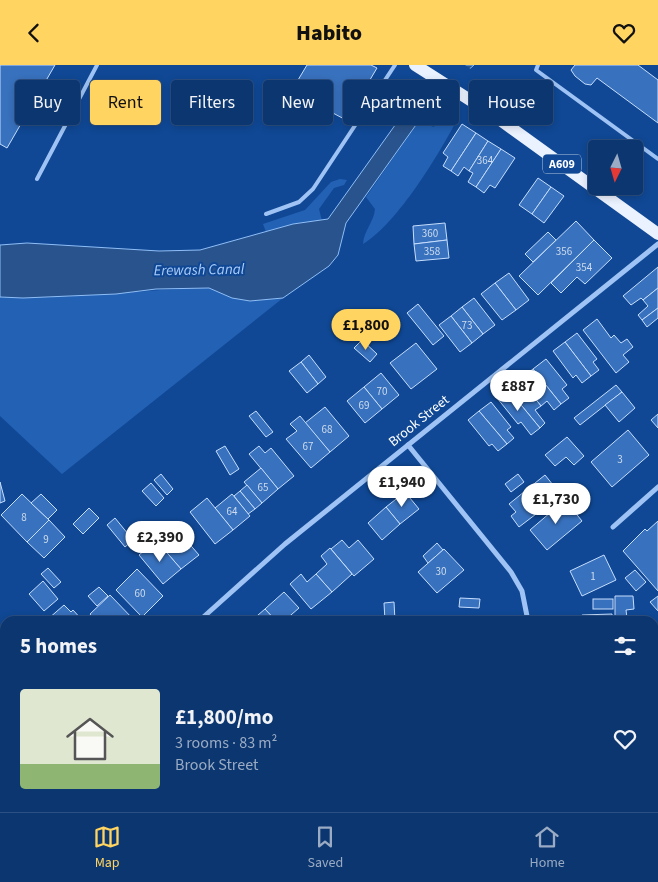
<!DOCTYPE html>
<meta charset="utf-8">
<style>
:root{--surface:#0c3670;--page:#153e75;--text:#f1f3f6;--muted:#9aabc3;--line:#2c5083;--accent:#ffd461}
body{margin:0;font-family:"Source Sans 3",sans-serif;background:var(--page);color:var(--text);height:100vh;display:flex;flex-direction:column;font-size:19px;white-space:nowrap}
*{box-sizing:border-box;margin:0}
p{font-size:16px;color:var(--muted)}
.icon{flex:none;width:28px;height:28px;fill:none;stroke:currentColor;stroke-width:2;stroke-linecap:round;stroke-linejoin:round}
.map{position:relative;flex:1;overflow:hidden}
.side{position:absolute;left:0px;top:551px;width:659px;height:196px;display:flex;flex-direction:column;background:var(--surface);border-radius:15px 15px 0 0;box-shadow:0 2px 8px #0003,0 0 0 1px var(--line)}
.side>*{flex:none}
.top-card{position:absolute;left:15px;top:15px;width:629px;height:45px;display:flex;gap:10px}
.needle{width:32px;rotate:185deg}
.controls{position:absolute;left:588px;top:75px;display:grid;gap:10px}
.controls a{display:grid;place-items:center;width:55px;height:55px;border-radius:5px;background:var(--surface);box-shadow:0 2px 8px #0003,0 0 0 1px var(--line);font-size:25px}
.price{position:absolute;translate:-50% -42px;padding:0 11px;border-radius:18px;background:#fff;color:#222;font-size:16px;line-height:32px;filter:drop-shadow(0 1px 2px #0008)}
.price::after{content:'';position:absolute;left:50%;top:30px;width:15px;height:11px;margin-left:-8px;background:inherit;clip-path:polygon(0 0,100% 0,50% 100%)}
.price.active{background:var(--accent);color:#111}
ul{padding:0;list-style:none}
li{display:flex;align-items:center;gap:15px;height:125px;padding:0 20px}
li span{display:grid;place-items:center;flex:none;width:140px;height:100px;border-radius:5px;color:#555}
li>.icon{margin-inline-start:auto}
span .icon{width:60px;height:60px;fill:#fffc;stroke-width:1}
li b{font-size:21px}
h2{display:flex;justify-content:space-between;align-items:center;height:60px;padding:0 20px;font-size:21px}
.pill{padding:0 18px;border-radius:5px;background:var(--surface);box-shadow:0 2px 8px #0003,0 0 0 1px var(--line);font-size:18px;line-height:45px}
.pill.active{background:var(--accent);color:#111}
header{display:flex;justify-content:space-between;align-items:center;height:65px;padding:0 20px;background:var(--accent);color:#111;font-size:22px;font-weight:800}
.tabs{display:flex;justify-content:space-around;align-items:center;height:70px;border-top:1px solid var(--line);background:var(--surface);font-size:14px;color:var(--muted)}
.tabs a{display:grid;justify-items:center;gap:2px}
.tabs .active{color:var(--accent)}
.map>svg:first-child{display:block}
.green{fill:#2261b4}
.water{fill:#29538c;stroke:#8fbef7}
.pier{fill:#104895}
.building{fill:#3871bd;stroke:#c6defe}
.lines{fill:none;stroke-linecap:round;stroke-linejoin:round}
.lane{stroke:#9ec3f4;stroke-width:4}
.street{stroke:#9ec3f4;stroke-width:5}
.primary{stroke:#ebf2ff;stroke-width:12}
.labels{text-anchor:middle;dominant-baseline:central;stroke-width:4;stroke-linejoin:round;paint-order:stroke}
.number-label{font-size:11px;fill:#cddcee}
.shield{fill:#104895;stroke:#b7c8df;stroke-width:1}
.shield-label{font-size:12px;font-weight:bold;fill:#fff}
.street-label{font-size:14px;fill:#fff;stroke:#104895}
.water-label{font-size:15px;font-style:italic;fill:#aacdfb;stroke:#104895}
</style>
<header><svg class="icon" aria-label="back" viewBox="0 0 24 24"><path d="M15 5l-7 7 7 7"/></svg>Habito<svg class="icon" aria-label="heart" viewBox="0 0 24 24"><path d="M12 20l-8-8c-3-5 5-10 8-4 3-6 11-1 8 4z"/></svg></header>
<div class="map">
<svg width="658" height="747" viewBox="0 0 658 747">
<rect width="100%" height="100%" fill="#104895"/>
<g class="green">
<path d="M 445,44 L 458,53 C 439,89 398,158 363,179 C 364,165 374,157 375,144 L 366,132 L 418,57 L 434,62 Z"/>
<path d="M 340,114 L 347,115 L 344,120 L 334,123 L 319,144 L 322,156 L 293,159 L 266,167 L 263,159 L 305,145 L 331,117 Z"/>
<path d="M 210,223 C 238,235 253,235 283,233 L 62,409 L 0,351 L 0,232 C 70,235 140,224 210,223 Z"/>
</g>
<path class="water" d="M 438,0 L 474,0 L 433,36 L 346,158 L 338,190 L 329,201 L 283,233 L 250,236 L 232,233 L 209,223 L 156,224 L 116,229 L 23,233 L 0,232 L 0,180 L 27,178 L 159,186 L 200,185 L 293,159 L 328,154 Z"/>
<path class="pier" d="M 435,0 L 465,0 L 472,5 L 432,41 L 414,30 Z"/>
<g class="building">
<path d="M 0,0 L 55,0 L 7,83 L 0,79 Z"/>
<path d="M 307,0 L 371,0 L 377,3 L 346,55 L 318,40 L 324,30 L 317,26 L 314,31 L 295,20 Z"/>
<path d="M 575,0 L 638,0 L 658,15 L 658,58 L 597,13 L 591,20 L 585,19 L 575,11 L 571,5 Z"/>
<path d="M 462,59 L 476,68 L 451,106 L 443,101 L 448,92 L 443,88 Z"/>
<path d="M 476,68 L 488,76 L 469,106 L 464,102 L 458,111 L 451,106 Z"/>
<path d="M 488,76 L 501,84 L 476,122 L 468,117 L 473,108 L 469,106 Z"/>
<path d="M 501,84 L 515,93 L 495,123 L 490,120 L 484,128 L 476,122 Z"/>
<path d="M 538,113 L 551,122 L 532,149 L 519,140 Z"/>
<path d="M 551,122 L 564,131 L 544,158 L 532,149 Z"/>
<path d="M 576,156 L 594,175 L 538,230 L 519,211 Z"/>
<path d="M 445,158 L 447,175 L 414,179 L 413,161 Z"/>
<path d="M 548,167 L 556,175 L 533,197 L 525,189 Z"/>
<path d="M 447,175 L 449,193 L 416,196 L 414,179 Z"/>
<path d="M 594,175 L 612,193 L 585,219 L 577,212 L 561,228 L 551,218 Z"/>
<path d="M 658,202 L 658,223 L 643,235 L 641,233 L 631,240 L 623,231 Z"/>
<path d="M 509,208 L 529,235 L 516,245 L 495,218 Z"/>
<path d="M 495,218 L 516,245 L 502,255 L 481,229 Z"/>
<path d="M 658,223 L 658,243 L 642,255 L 638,250 L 648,241 L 643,235 Z"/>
<path d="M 474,233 L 495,260 L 483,269 L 462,242 Z"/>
<path d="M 418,239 L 444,271 L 433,280 L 407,248 Z"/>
<path d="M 462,242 L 483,269 L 472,278 L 451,251 Z"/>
<path d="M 658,243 L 658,253 L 647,262 L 642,255 Z"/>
<path d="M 451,251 L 472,278 L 460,287 L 439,260 Z"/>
<path d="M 597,254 L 611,273 L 614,270 L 621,278 L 627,274 L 633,282 L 623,290 L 629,297 L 616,308 L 583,265 Z"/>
<path d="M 577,268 L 597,294 L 593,297 L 599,305 L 591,311 L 565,277 Z"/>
<path d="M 362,275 L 377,289 L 370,297 L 354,283 Z"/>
<path d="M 565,277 L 591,311 L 582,318 L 576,310 L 573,313 L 553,286 Z"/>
<path d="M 416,278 L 437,304 L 411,324 L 390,298 Z"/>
<path d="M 309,290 L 326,312 L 318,319 L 301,297 Z"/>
<path d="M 546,294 L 567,320 L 562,324 L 569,333 L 561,339 L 533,304 Z"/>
<path d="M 301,297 L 318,319 L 307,328 L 289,306 Z"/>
<path d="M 533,304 L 561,339 L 554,345 L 547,336 L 541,341 L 520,314 Z"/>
<path d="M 381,308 L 399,330 L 382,344 L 364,322 Z"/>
<path d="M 520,314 L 541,341 L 535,345 L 545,358 L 540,363 L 508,324 Z"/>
<path d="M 616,320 L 622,327 L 580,360 L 574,353 Z"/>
<path d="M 364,322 L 382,344 L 365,358 L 347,336 Z"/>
<path d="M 508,324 L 540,363 L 531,370 L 521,357 L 518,359 L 497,333 Z"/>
<path d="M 622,327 L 635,343 L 619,357 L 605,340 Z"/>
<path d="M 491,337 L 511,362 L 507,365 L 514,373 L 507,379 L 479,346 Z"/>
<path d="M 325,342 L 349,371 L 330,387 L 305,358 Z"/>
<path d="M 256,346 L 273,367 L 266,372 L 249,351 Z"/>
<path d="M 479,346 L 507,379 L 498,386 L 492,379 L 489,381 L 468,355 Z"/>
<path d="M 658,349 L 658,363 L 651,355 Z"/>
<path d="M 300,351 L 330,387 L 311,403 L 286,374 L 297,366 L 290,359 Z"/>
<path d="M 628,365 L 649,390 L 612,422 L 591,397 Z"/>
<path d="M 567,372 L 584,391 L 574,400 L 566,392 L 555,401 L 545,390 Z"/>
<path d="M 225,381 L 239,404 L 230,410 L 216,386 Z"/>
<path d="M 259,381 L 265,388 L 271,383 L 294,411 L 278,424 L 249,389 Z"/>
<path d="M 261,403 L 278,424 L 262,438 L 244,417 Z"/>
<path d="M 161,409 L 173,424 L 167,430 L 154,415 Z"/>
<path d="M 518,409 L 524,417 L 511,427 L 505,419 Z"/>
<path d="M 545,410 L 561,430 L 519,462 L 511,451 L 516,447 L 509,439 Z"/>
<path d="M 0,417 L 5,436 L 0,438 Z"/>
<path d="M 151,418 L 164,433 L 156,441 L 142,426 Z"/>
<path d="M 247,420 L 262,438 L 255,444 L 240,426 Z"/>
<path d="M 240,426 L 255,444 L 248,449 L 234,431 Z"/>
<path d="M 405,427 L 419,444 L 400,459 L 386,442 Z"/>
<path d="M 22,429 L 49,455 L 27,477 L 1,450 Z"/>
<path d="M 41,429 L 57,445 L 48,454 L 31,438 Z"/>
<path d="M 232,429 L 250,451 L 233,465 L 215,443 Z"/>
<path d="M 207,433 L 233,465 L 215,479 L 190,447 Z"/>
<path d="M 565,435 L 582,456 L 547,485 L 530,465 Z"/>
<path d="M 386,442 L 400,459 L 382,475 L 368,458 Z"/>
<path d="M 89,443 L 99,453 L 83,469 L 73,459 Z"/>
<path d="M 115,453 L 133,475 L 125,482 L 107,460 Z"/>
<path d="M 49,455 L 65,472 L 44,493 L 27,477 Z"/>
<path d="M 658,456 L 658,526 L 623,486 L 645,464 L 647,466 Z"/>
<path d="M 163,467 L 170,476 L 180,468 L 199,490 L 181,504 L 155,474 Z"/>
<path d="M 342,475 L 349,483 L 358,475 L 374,494 L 354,511 L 331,484 Z"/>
<path d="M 437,478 L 443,485 L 428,498 L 423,491 Z"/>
<path d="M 152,479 L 157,486 L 162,482 L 181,504 L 163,519 L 139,490 Z"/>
<path d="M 330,483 L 352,509 L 332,527 L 316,509 L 327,499 L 321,491 Z"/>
<path d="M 444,484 L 464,505 L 437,528 L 418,507 Z"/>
<path d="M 604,490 L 616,515 L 582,531 L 570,506 Z"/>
<path d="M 48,503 L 61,517 L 54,523 L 41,509 Z"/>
<path d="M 137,504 L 163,531 L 142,552 L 116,525 Z"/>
<path d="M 635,505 L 646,517 L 636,526 L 625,513 Z"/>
<path d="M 301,509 L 307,517 L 316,509 L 332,527 L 311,544 L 290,519 Z"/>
<path d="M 43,516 L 58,534 L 44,546 L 29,529 Z"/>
<path d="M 99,522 L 108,531 L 97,541 L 88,531 Z"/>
<path d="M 284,527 L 299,543 L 284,556 L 276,556 L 265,544 Z"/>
<path d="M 110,530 L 135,556 L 96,556 L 90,549 Z"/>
<path d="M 615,531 L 633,531 L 634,544 L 626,545 L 627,553 L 615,554 Z"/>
<path d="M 658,531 L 658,546 L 650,537 Z"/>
<path d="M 460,533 L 480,534 L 479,543 L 459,542 Z"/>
<rect x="593" y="534" width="20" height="10"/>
<path d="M 394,537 L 395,556 L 385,556 L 384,538 Z"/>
<path d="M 64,540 L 71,547 L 73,545 L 83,556 L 49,556 L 48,554 Z"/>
<path d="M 265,544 L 276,556 L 251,556 Z"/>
<path d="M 612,549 L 612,556 L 582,556 L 582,550 Z"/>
<rect x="630" y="552" width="14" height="4"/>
<path d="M 492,553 L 492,556 L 462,556 L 462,554 Z"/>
<rect x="654" y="562" width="4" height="30"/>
<path d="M 5,614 L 5,659 L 0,654 L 0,619 Z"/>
<path d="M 0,664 L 5,669 L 5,689 L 0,694 Z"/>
<path d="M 654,694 L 658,694 L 658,722 L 655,722 Z"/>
<path d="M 77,742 L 82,742 L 86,747 L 72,747 Z"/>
<path d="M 181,742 L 190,742 L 195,747 L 180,747 L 178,745 Z"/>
<path d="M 285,742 L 300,742 L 296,747 L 282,747 Z"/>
</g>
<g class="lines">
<g class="lane">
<path d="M 538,0 L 536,5 L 658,94"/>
<path d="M 37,114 L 97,0"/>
<path d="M 266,149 L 299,137 L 313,124 L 395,0"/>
</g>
<g class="street">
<path d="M 408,380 L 511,507 L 522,526 L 528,556"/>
<path d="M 613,462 L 658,422"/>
<path d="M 199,556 L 285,479 L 658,179"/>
<path d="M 0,576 L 5,581"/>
<path d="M 654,635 L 658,635"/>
<path d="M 6,747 L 11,742"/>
</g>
<path class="primary" d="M 415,0 L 492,49 L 658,169"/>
</g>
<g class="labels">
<g class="number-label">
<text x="485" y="95">364</text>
<text x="430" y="168">360</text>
<text x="432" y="186">358</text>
<text x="564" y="186">356</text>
<text x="584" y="202">354</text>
<text x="467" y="260">73</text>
<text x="382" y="326">70</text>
<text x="364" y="340">69</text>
<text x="327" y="364">68</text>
<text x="308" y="381">67</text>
<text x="620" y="394">3</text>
<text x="263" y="422">65</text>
<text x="232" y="446">64</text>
<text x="24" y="452">8</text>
<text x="46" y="474">9</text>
<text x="441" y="506">30</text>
<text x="593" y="511">1</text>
<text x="140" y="528">60</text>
</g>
<rect class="shield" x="543" y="89.5" width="38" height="19" rx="4"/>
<g class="shield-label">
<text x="562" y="99">A609</text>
</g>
<g class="street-label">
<text transform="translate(419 356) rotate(-39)">Brook Street</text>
</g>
<g class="water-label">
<text transform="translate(199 205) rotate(-1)">Erewash Canal</text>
</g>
</g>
</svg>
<div class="controls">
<a><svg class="needle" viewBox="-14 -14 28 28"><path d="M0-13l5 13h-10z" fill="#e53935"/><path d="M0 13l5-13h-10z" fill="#9aabc3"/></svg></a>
</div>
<b class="price active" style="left:366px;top:286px">£1,800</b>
<b class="price" style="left:518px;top:347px">£887</b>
<b class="price" style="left:402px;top:443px">£1,940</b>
<b class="price" style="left:556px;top:460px">£1,730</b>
<b class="price" style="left:160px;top:498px">£2,390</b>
<div class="top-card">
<a class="pill">Buy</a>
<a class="pill active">Rent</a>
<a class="pill">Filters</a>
<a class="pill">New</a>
<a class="pill">Apartment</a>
<a class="pill">House</a>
</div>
<section class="side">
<h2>5 homes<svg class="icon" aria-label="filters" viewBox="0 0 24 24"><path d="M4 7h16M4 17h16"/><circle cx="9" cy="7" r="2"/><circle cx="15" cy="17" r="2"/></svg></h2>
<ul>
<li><span style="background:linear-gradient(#dfe7d0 75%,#8fb573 0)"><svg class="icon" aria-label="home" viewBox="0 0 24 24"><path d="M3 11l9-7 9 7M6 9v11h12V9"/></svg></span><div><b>£1,800/mo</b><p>3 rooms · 83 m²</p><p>Brook Street</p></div><svg class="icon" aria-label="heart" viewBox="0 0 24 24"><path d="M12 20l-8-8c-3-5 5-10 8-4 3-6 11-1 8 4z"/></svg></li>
</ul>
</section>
</div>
<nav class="tabs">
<a class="active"><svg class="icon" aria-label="map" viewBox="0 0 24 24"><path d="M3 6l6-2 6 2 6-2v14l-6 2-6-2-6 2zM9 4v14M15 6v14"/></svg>Map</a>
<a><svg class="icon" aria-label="saved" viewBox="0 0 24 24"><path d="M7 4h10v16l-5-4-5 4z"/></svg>Saved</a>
<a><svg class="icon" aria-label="home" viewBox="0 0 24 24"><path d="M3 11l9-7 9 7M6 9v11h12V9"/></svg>Home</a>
</nav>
